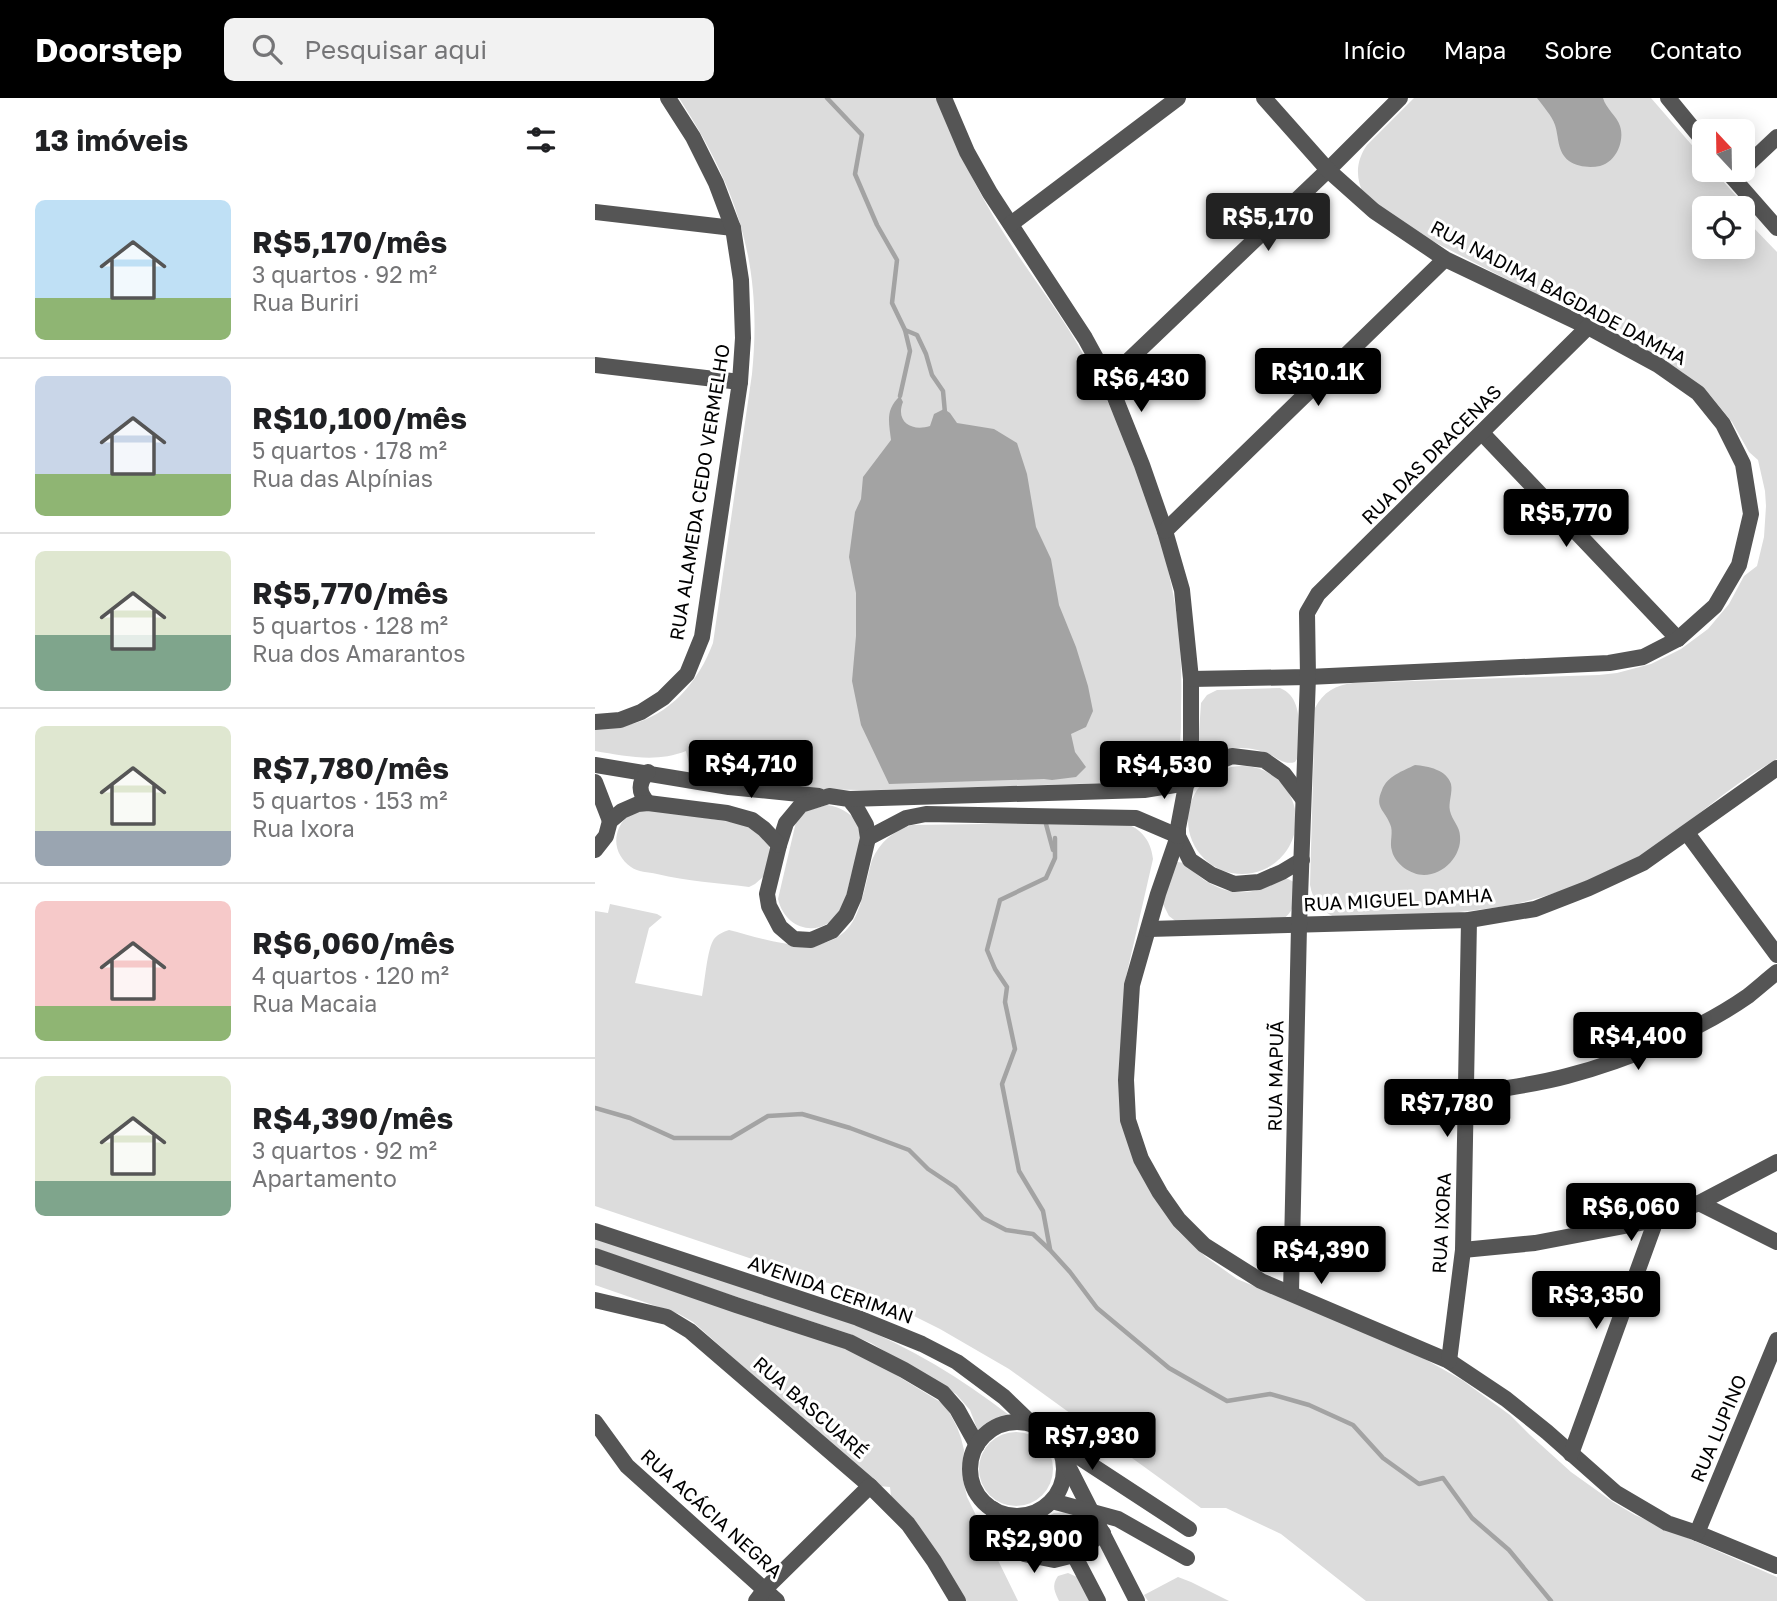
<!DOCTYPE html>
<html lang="pt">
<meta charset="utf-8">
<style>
:root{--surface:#fff;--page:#f2f2f2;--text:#202124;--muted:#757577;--line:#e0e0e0;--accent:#000}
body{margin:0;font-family:"Golos Text",sans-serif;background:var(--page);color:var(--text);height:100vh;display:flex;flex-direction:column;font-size:26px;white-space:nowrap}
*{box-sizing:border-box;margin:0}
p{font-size:23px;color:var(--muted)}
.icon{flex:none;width:38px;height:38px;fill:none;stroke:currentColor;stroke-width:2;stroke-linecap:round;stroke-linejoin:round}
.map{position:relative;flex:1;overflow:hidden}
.drawer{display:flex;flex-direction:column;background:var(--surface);width:595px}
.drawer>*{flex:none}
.needle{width:46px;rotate:338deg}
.tools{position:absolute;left:1097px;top:21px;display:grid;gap:14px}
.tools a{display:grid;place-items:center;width:63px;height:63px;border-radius:10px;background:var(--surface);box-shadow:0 4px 18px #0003;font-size:35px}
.price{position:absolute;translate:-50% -60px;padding:0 16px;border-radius:7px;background:var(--accent);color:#fff;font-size:23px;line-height:46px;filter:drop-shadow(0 2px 4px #0008)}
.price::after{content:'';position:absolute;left:50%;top:42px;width:21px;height:16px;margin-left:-10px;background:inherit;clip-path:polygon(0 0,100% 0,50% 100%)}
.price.selected{background:#222;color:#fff}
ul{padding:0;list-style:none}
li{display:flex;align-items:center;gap:21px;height:175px;padding:0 35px}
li+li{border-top:2px solid var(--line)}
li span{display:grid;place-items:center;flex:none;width:196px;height:140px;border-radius:10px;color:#555}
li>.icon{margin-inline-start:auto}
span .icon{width:84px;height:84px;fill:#fffc;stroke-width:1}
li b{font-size:30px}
h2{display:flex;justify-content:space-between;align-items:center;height:84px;padding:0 35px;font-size:30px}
header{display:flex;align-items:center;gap:42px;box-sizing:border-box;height:98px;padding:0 35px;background:var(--accent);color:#fff}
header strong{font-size:33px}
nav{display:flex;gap:38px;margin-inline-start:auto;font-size:24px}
.search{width:490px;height:63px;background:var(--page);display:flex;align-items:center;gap:18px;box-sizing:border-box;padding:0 24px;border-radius:10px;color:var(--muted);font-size:26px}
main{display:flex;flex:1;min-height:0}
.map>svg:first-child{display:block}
.green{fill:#dcdcdc;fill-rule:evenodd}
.water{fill:#a3a3a3}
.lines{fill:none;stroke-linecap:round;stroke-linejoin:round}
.stream{stroke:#a3a3a3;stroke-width:4.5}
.minor{stroke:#555;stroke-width:16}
.labels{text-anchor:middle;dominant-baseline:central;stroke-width:6;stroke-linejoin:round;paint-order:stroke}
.street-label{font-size:19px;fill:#000;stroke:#fff}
</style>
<header>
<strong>Doorstep</strong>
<div class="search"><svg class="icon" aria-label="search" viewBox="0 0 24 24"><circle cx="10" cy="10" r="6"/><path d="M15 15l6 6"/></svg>Pesquisar aqui</div>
<nav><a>Início</a><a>Mapa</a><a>Sobre</a><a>Contato</a></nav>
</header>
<main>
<section class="drawer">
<h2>13 imóveis<svg class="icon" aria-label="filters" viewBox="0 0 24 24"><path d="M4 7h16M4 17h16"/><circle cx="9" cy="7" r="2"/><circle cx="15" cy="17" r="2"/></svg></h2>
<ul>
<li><span style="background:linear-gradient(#bfe0f5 70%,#8fb573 0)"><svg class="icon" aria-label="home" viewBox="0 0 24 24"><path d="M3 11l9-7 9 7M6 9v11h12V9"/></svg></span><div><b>R$5,170/mês</b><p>3 quartos · 92 m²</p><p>Rua Buriri</p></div></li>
<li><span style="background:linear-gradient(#c9d6e8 70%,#8fb573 0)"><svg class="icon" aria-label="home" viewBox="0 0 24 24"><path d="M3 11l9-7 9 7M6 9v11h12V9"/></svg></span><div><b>R$10,100/mês</b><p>5 quartos · 178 m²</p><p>Rua das Alpínias</p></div></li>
<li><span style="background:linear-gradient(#dfe7d0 60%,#7fa58c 0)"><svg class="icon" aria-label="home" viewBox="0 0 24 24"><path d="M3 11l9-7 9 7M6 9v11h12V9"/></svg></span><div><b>R$5,770/mês</b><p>5 quartos · 128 m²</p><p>Rua dos Amarantos</p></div></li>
<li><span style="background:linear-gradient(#dfe7d0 75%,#9aa5b1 0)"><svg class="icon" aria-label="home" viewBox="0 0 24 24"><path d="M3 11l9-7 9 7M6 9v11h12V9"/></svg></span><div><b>R$7,780/mês</b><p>5 quartos · 153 m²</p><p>Rua Ixora</p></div></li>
<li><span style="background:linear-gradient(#f6c9c9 75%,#8fb573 0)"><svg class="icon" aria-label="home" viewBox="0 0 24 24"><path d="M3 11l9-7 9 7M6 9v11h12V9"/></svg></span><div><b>R$6,060/mês</b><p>4 quartos · 120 m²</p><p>Rua Macaia</p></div></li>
<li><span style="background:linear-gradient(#dfe7d0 75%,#7fa58c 0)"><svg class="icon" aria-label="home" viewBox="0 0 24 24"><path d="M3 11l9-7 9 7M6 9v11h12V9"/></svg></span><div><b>R$4,390/mês</b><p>3 quartos · 92 m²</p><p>Apartamento</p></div></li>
</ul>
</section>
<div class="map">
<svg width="1182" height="1503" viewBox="0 0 1182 1503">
<rect width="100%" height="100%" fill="#fff"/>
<g class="green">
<path d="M 84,0 L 341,0 C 361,47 382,94 410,137 C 433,174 461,209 483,247 C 529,328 569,427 582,519 C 586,549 587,579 586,609 C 586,646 589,679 542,684 L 281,692 C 237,692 193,690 150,684 C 132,682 114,677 96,674 L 91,653 C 61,665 31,658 0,653 L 0,630 C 11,629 23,629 33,627 C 75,618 104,583 118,545 L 157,276 C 168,167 143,91 84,0 Z"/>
<path d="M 819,0 L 1056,0 L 1109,61 L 1110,72 L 1118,72 L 1153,111 L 1153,124 L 1182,154 L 1182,661 C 1133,688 1094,727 1047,757 C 1032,766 1016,773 999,780 C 966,794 933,805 897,810 C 846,818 793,817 742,820 C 726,814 718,803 715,787 L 720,610 C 728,594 741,587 758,585 L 1004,577 L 1022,575 L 1056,566 L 1086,551 L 1113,531 L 1134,506 L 1149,478 L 1162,468 L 1169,439 L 1171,408 L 1170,393 L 1163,362 L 1154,354 L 1137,324 L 1115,297 L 1087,274 L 1054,256 L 1046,242 L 955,194 L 942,197 L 816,132 L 769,97 C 760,79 761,63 772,47 ZM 1110,110 L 1148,110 L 1148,149 L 1110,149 Z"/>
<path d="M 685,590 C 710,600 703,635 704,658 L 700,664 C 688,668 680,657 669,654 C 649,647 630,650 611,658 L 605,656 L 603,650 L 606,605 L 612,597 L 622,592 Z"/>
<circle cx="647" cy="722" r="54"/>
<path d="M 232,707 C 249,709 268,722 266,742 C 264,754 259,767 256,778 C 253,788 252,801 247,810 C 230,841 191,835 183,801 L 201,724 L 211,713 Z"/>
<path d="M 54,711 L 154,727 L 173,744 L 175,751 L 170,777 L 160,786 L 154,789 C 123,785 92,783 62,776 C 53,774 43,774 36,769 C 25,761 19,749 22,736 C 26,719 39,714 54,711 Z"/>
<path d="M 525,724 C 544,728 556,741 558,761 L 531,879 L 525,987 L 527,1007 L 583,1133 L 611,1159 L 642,1181 L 812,1251 L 867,1282 L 915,1317 L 935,1337 L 976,1374 L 1018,1404 L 1040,1417 L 1182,1479 L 1182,1503 L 771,1503 L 686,1436 L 631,1410 L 606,1410 L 414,1271 L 345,1231 L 315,1216 L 253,1191 L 190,1172 L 0,1108 L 0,813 L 13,815 L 15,806 L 62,816 L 67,819 L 54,830 L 40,885 L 107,898 C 110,884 112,851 119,841 C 123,836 128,834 134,832 C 174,842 240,868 262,815 C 269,799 272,779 277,762 C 285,744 298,733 317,727 Z"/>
<path d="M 582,764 L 590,765 C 609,786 636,801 665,791 C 674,788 682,783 691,780 L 699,784 C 699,800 702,811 688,821 L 583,825 L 574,818 L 568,806 L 578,768 Z"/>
<path d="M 0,1139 L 258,1226 C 315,1249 366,1280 414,1317 L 397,1323 L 383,1333 L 375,1312 L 361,1296 L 276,1245 L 252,1235 L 96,1184 L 0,1150 Z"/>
<path d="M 0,1165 L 255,1252 L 278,1263 L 347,1305 L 353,1312 L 362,1329 L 366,1340 L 369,1352 L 367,1377 L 372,1399 L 423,1503 L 369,1503 L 296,1398 L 295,1389 L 283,1388 L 98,1224 L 84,1216 L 0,1187 Z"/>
<circle cx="421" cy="1371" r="37"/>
<path d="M 479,1414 C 491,1420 500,1432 487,1444 C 482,1449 469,1453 462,1455 C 455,1456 442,1453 435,1451 C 425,1447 415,1431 408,1424 L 432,1425 L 450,1420 L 459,1415 Z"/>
<path d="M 473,1475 L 482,1479 L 495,1503 L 464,1503 C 460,1494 456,1488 463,1478 Z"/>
<path d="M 583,1479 L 596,1484 L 634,1503 L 553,1503 L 549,1497 Z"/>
</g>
<g class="water">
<path d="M 942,0 L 1008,0 C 1011,11 1022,18 1025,28 C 1030,43 1021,64 1005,68 C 995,70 983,69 974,63 C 962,54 964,39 960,27 C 957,18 948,8 942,0 Z"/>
<path d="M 305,298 L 308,304 C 300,324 317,334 335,328 L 339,316 L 349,311 L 355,315 L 362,325 L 399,331 L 422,345 L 432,376 L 441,429 L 456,461 L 464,507 L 481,549 L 493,588 L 498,613 L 491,629 L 476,636 L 480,654 L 491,669 L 481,679 L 457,682 L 449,681 L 294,686 L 266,627 L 257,583 L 261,538 L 261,495 L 254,459 L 260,414 L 266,401 L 268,379 L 296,342 C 294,324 290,312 305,298 Z"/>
<path d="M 820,667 C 833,668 852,672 856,686 C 858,694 853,705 855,713 C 857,722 865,729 865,738 C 867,757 849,777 829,777 C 816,777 800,766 797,753 C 794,744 799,734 795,726 C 790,712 779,710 787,692 C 792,678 808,673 820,667 Z"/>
</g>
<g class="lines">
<g class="stream">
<path d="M 232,0 L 267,37 L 260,76 L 282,127 L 302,162 L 297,205 L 310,232 L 315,253 L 305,298"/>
<path d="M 310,232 L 322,237 L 331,256 L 337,277 L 348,293 L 350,315"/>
<path d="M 451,726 L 458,752"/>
<path d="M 0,1010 L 35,1020 L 79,1040 L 136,1040 L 173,1018 L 207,1016 L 255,1030 L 314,1052 L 333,1071 L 360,1089 L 388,1120 L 411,1132 L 438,1136 L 455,1152 L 475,1174 L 502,1210 L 574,1270 L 632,1303 L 675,1296 L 714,1307 L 758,1327 L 788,1360 L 824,1386 L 848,1380 L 877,1420 L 914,1452 L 956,1503"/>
<path d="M 455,1151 L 448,1113 L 424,1073 L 407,986 L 420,951 L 410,904 L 412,889 L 400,871 L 392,852 L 405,802 L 451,780 L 460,760 L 460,740"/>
</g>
<g class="minor">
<path d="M 349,0 L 372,54 L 395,95 L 490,240 L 513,282 L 547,367 L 570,433 L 587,492 L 596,581 L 596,661 L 583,730 L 583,738 L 595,762 L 617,777 L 639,786 L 664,784 L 687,774 L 707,762"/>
<path d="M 1073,0 L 1110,45"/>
<path d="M 1148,71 L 1182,39"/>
<path d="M 1131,72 L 1182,130"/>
<path d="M 0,114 L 138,130"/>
<path d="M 416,126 L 583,0"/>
<path d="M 0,267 L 145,284"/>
<path d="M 513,282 L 733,72 L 805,0"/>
<path d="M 887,335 L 1083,541"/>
<path d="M 570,433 L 850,161"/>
<path d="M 596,581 L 713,579 L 1014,565 L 1048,559 L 1083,541 L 1120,508 L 1144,467 L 1156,416 L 1148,366 L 1128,326 L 1103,295 L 1063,267 L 993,229 L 850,161 L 779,113 L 733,72 L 669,0"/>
<path d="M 0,624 L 25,622 L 46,614 L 68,600 L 92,576 L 107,539 L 145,284 L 148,240 L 146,182 L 138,130 L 121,85 L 98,39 L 73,0"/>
<path d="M 0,667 L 134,689 L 224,698"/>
<path d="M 0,684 L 15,723"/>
<path d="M 234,698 L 254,701 L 262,711 L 271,727 L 273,740 L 259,799 L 251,817 L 237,833 L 216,842 L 199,841 L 185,829 L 174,808 L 172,796 L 184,747 L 191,725 L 206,707 Z"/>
<path d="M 254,701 L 549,692 L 592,685 L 613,668 L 637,658 L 669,662 L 689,676 L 708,701"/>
<path d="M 53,705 C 43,694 43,685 53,674"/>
<path d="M 1092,735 L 1182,857"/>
<path d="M 583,738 L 563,796 L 537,887 L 531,982 L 533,1022 L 546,1061 L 565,1095 L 584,1122 L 609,1147 L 666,1183 L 854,1263 L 911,1301 L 952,1334 L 1021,1395 L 1072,1425 L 1102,1435 L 1182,1468"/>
<path d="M 273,740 L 311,720 L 331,716 L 541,720 L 583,738"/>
<path d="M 0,752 L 11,738 L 15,723 L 27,713 L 43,706 L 53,705 L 132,715 L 157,722 L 169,731 L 184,747"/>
<path d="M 554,831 L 874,822 L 940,811 L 994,790 L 1048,765 L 1182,670"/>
<path d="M 872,996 C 905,991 939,987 972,978 C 1030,963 1103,933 1153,898 C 1163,890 1172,882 1182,874"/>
<path d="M 1104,1105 L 1182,1144"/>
<path d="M 0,1133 L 263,1220 L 327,1246 L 362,1264 L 409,1299 L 438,1327"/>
<path d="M 868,1152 L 940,1145 L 1061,1122 L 1104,1105 L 1182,1064"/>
<path d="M 0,1158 L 141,1207 L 254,1244 L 309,1272 L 348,1295 L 362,1311 L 382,1347"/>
<path d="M 696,1195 L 704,828 L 713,579 L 712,515 L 723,496 L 993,229"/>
<path d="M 0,1202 L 72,1219 L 95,1233 L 275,1388 L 313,1426 L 339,1463 L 363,1503"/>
<path d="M 854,1263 L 868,1152 L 874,822"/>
<path d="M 0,1324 L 32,1368 L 182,1503"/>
<circle cx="422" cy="1371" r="47"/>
<path d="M 461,1344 L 594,1431"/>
<path d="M 976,1356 L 1061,1122"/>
<path d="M 470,1362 L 542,1503"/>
<path d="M 457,1403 L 523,1421 L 592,1460"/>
<path d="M 398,1411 L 403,1427 L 429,1456 L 459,1462 L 479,1457 L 508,1435"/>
<path d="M 1102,1435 L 1182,1242"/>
<path d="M 479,1457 L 503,1503"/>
<path d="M 161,1503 L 170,1491 L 275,1388"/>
</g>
</g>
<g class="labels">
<g class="street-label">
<text transform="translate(964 194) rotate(28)">RUA NADIMA BAGDADE DAMHA</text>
<text transform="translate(836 356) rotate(-45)">RUA DAS DRACENAS</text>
<text transform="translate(104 394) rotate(-81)">RUA ALAMEDA CEDO VERMELHO</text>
<text transform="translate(803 801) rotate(-3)">RUA MIGUEL DAMHA</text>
<text transform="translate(680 978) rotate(-89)">RUA MAPUÃ</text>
<text transform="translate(846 1125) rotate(-87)">RUA IXORA</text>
<text transform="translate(236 1191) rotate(19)">AVENIDA CERIMAN</text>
<text transform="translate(216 1309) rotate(41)">RUA BASCUARÉ</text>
<text transform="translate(1123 1330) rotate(-67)">RUA LUPINO</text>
<text transform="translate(117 1415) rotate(42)">RUA ACÁCIA NEGRA</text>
</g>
</g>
</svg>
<div class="tools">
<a><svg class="needle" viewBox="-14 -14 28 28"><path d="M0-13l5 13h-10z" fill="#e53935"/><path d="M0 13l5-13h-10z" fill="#757577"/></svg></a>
<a><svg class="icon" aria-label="locate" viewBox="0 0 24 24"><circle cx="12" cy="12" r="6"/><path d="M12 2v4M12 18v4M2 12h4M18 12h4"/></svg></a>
</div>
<b class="price selected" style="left:673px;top:155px">R$5,170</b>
<b class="price" style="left:723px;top:310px">R$10.1K</b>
<b class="price" style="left:546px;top:316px">R$6,430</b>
<b class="price" style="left:971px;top:451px">R$5,770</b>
<b class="price" style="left:156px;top:702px">R$4,710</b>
<b class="price" style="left:569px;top:703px">R$4,530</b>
<b class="price" style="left:1043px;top:974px">R$4,400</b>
<b class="price" style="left:852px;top:1041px">R$7,780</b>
<b class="price" style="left:1036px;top:1145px">R$6,060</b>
<b class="price" style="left:726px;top:1188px">R$4,390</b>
<b class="price" style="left:1001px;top:1233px">R$3,350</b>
<b class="price" style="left:497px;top:1374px">R$7,930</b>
<b class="price" style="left:439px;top:1477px">R$2,900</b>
</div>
</main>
